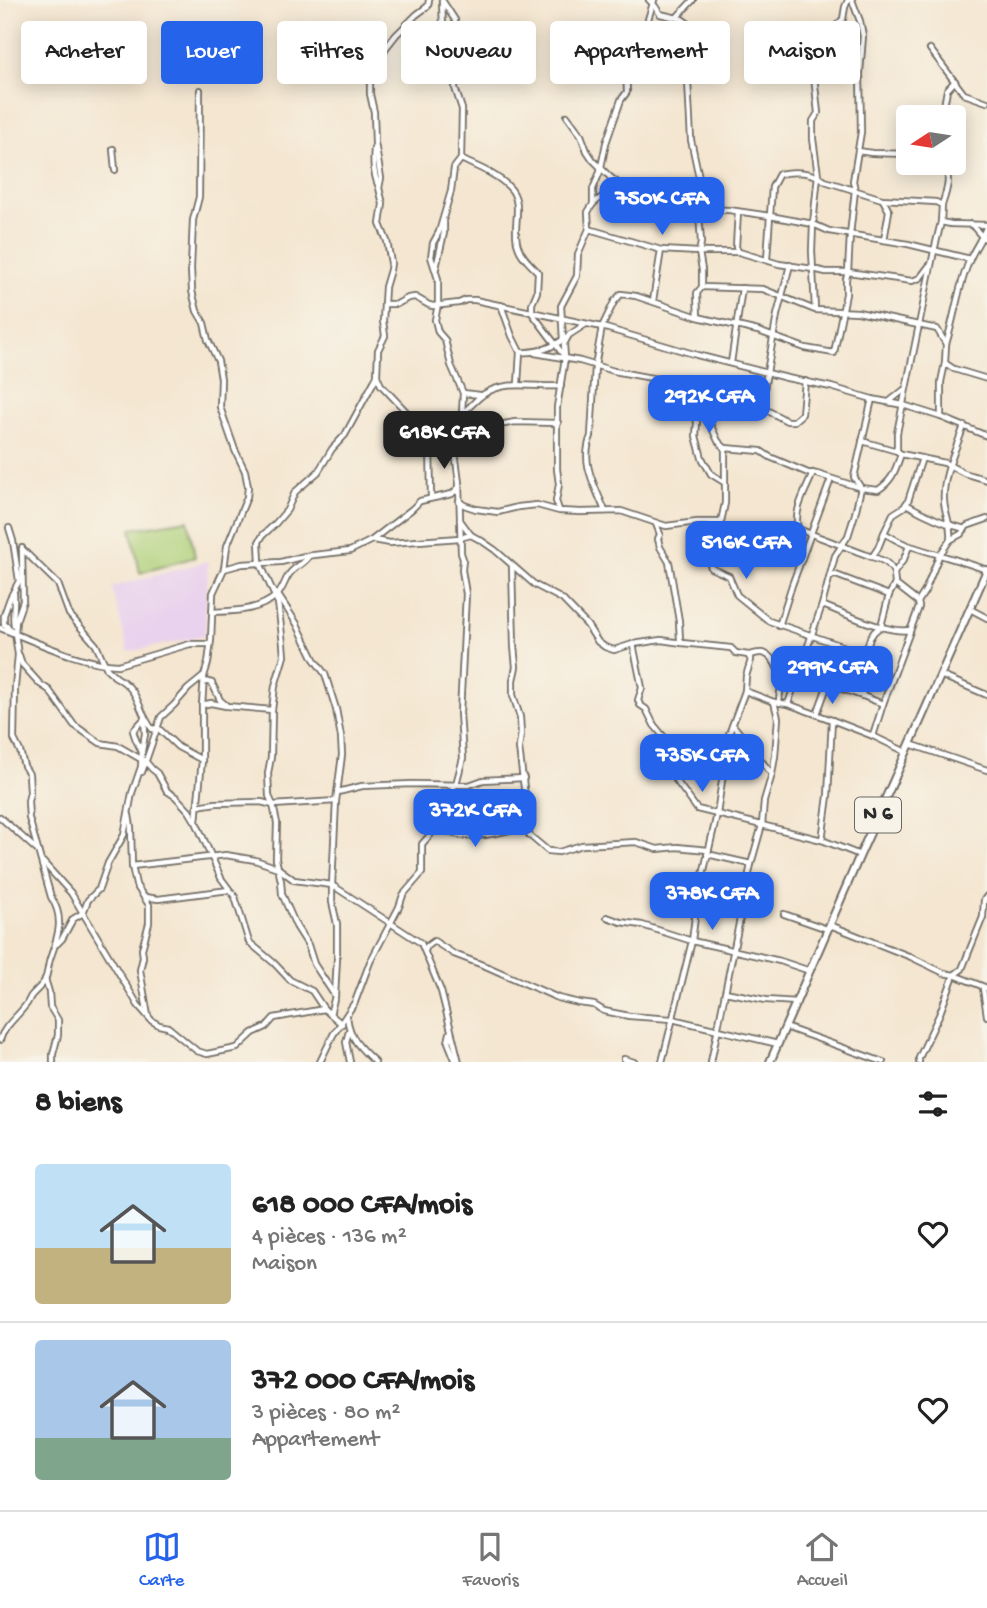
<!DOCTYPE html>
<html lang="fr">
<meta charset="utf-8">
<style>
:root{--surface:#fff;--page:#f2f2f2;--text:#222;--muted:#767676;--line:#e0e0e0;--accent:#2563eb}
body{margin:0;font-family:"Gochi Hand",sans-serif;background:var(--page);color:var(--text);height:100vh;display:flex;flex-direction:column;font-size:26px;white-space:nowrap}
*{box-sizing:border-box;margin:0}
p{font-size:23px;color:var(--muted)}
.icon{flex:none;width:38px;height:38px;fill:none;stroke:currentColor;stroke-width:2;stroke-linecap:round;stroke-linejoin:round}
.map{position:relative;height:1062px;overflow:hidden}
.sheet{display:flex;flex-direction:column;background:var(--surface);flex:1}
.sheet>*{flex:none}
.top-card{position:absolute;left:21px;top:21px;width:945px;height:63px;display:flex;gap:14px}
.needle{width:46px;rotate:258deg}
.fabs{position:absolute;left:896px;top:105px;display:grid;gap:14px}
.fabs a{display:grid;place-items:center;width:70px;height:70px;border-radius:7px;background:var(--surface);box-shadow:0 4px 18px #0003;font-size:35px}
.price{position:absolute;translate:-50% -60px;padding:0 16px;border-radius:14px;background:var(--accent);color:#fff;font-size:23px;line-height:46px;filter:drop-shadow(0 2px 4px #0008)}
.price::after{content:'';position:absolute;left:50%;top:42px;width:21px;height:16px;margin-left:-10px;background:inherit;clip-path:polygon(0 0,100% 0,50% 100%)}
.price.on{background:#222;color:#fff}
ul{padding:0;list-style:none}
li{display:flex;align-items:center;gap:21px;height:175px;padding:0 35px}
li+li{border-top:2px solid var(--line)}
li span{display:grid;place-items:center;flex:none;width:196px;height:140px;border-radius:7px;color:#555}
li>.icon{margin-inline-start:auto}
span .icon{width:84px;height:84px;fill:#fffc;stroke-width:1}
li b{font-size:30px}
h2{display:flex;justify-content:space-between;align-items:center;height:84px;padding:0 35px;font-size:30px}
.pill{padding:0 24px;border-radius:7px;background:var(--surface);box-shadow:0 4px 18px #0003;font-size:24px;line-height:63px}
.pill.on{background:var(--accent);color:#fff}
.tab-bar{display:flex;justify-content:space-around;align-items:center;height:98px;border-top:2px solid var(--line);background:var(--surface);font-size:19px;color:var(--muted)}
.tab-bar a{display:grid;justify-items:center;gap:4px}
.tab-bar .on{color:var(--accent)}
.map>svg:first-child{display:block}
.built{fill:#e9d2ed}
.green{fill:#aed078;stroke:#6c7e52;stroke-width:2}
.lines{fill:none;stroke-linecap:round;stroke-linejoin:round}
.street-casing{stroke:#716c65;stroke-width:8}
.primary-casing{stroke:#716c65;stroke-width:10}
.street{stroke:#fff;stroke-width:4.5}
.primary{stroke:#fff;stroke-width:6}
.labels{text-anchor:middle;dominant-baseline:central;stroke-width:7;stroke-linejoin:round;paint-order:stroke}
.shield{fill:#f7f3e8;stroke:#686764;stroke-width:2}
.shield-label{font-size:21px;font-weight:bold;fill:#2b2b2b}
</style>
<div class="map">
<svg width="987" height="1062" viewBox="0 0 987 1062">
<rect width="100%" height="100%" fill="#f7f3e8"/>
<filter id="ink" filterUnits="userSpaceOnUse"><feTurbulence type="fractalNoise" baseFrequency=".0143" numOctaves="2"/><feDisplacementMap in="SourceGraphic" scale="14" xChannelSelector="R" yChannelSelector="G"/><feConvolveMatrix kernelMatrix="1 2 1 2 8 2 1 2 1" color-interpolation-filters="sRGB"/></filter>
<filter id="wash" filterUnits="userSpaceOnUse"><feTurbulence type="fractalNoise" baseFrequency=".00686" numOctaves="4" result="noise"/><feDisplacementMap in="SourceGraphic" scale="28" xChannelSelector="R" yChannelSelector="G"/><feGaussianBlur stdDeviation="1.57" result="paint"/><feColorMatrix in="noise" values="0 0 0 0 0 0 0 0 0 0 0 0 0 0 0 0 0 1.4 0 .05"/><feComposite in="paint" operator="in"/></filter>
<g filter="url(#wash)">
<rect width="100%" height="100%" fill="#f4e6d0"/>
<path class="built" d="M 208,561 L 205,636 L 128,652 L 112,587 Z"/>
<path class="green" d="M 188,520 L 195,557 L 140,573 L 131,529 Z"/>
</g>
<g filter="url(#ink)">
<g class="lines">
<defs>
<g id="street">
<path d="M 429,0 L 428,6 L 416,15 L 396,35 L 385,49 L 379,67 L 370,83 L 370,94 L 374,112 L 375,143 L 381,178 L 379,188 L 383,204 L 380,224 L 387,241 L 391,263 L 390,270 L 385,287 L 383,321 L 385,336 L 378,350 L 377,376 L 381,385 L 419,425 L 426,440 L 430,443 L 444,446 L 453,453"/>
<path d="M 649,0 L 655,6 L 660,14 L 682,19 L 689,24 L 690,68 L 688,81 L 691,140 L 704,201 L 699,212 L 701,243 L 699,252 L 702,270 L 702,287 L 697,293 L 698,317"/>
<path d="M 442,2 L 443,27 L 455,34"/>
<path d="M 677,17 L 693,0"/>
<path d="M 930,49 L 964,94 L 987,102"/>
<path d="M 200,90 L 199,197 L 193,220 L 191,268 L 192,291 L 197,311 L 204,323 L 208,340 L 218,361 L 221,379 L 220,407 L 235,450 L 245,471 L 248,487 L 247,497 L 227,546 L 224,569 L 213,593 L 211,640 L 208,663 L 204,676 L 202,705 L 202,760 L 196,822 L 221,878 L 235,897 L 249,942 L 274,963 L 290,980 L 312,991 L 324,1009 L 342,1024"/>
<path d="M 567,116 L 581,135 L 587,151 L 593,160 L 610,177 L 627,190"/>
<path d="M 942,117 L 947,90 L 955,81"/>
<path d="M 374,148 C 373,162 373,174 379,187"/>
<path d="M 113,149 L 115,170"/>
<path d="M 858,151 L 872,153 L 908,154"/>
<path d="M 461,159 C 477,167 497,174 509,187 C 525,203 511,227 518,246 C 521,256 530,264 538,272 L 537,292 L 532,304 L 532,313 L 565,357"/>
<path d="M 883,200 L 889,211 L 884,240"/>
<path d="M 593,204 C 611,188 625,183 641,204 L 660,205 L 670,202 L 701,209 L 729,210 L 770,216 L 813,224 L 829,231 L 908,244 L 970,259"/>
<path d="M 942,205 C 947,190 952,176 943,163"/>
<path d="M 738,212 L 736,247 L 738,251"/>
<path d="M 941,222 L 951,224 L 987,225"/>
<path d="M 971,224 C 976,229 981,237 987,240"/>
<path d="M 589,229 L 661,250 L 653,301"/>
<path d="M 661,250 L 699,252 L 739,252 L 779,264 L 813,269 L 826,272 L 848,272 L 912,281 L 920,278 L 929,266"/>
<path d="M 436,268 L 444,233 L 444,221"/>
<path d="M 702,287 L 763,289 L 815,310 L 858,312 L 937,329 L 946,344 L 945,363 L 954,369 L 987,379"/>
<path d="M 384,304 L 397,304 L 408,298 L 415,297 L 429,305 L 433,306 L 459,303 L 466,300 L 475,300 L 602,327 L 697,355 L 787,378 L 831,387 L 872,399 L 903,405 L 941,417 L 987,436"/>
<path d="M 501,305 L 512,336 L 520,352 L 518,384"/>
<path d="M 815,309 L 812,251 L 813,224 L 818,175 L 813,139 L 813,121 L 818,113 L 814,76 L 820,42 L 843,19 L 845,7 L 848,0"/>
<path d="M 563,340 L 561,306 L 577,276 L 578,254 L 589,229 L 588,212 L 593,204 L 593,189 L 600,172 L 606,143 L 621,100 L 627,92 L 626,67 L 641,51 L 645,29 L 654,0"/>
<path d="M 946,344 C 955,316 958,286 970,259 C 975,247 983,237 987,225"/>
<path d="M 520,352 C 537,353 551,349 565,338"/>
<path d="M 535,353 L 580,361 L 614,371 L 657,379 L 675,384 L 690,395 L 728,395 L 745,406 L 761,407 L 787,421 L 794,421 L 802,414 L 805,381"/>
<path d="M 731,363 L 742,288"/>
<path d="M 463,393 L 480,395"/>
<path d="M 690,395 L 697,422 L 696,436 L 702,458 L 711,474 L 724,482"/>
<path d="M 890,401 L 905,389"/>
<path d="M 761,407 L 777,315 L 790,265"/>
<path d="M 463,412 C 471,407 476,399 484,394 C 507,379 535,388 561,386"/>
<path d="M 941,417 L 941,382 L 945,363"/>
<path d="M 494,426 L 515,422 L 558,423"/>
<path d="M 862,441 L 897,451"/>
<path d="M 430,443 L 431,498"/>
<path d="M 725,448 L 761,451 L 770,457 L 808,473 L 817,474 L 861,488 L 878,490 C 893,480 895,471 901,454 L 897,451 L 897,433 L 934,251 L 941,222 L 942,205 L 936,202 L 882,199 L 825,181 C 813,171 793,171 779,174 L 772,187 L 767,259"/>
<path d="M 901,454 L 945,463 L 964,473 L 987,480"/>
<path d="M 922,458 L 908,501 L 904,507 L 893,514 L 884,533 C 893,538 901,543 910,546 C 936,554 962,561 987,570"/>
<path d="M 813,473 C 806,491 793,510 798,529 L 872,557 L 878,548 L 884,533"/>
<path d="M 459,501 L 464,505 L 476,509 L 498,512 L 518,507 L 537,505 L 559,511 L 581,512 L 621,511 L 666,526 L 697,522 L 721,522 L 725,503 L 725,448 L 718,441 L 711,426"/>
<path d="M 906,504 C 925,515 944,524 965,529"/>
<path d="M 559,510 L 556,501 L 559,484 L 557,469 L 557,407 L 565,358 L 564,344 L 569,335 L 586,324"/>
<path d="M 605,511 C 595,485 580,464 591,436 L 595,366 L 602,327 L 614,302 L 621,294 L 636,296 L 698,317 L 758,331 L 805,348 L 834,353 L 846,294 L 846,279 L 848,272 L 850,235 L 855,190 L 853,181 L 861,132 L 860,73 L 863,36 L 860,21 L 852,0"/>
<path d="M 460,520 L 471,535 L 482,541 L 495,550 L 535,585 L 562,599 L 587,625 L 598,642 L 605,647 L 614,650 L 633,644 L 661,640 L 682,643"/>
<path d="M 721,522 L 710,564 L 711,568 L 729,576 L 737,595 L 769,621 L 842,646 L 817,714"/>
<path d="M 656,524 L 660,534 L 658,539 L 660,547 L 669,562 L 679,621 L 680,640 L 682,643 L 731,648 L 736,653 L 748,655 L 751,660 L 746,676 L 745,691 L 729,734 L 717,814 L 697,901 L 692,941 L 662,1062"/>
<path d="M 9,528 L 13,541 L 19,581 L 10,598 L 4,615 L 4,624 L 13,631"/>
<path d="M 373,540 L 390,543 L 460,538 L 471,535"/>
<path d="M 950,540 C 952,522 945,517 944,501 C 942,476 956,449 964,426"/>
<path d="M 22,549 L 58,584 L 69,614 L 96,645 L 107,669 L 115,676"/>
<path d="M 872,557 C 883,560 889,562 894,573"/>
<path d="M 512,566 L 514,646 L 516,667 L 513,680 L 513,695 L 520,717 L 521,733 L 519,748 L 527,812 L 525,826 L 529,835 L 548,851 L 559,852 L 582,845 L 636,842 L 657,849 L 677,847 L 708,850"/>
<path d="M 224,569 L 242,564 L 281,562 L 305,556 L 350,551 L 372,540 L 412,509 L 420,501 L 452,494 L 457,489"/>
<path d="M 831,576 L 836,575 L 889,595 L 881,626 L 874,632 L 870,638 L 858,678 L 863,696 L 883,704 L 873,736"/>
<path d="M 895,584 L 918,602"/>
<path d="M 273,592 L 278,595 L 297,624 L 314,659 L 325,674 L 336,709 L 341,737 L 342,755 L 336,801 L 332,885 L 332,902 L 337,924 L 337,958 L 335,996 L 330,1014"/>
<path d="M 14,593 C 15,603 12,616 14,625"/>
<path d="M 889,595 L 895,584 L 894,573 L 904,559 L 909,546"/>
<path d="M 822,605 C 844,613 888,634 910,630"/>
<path d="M 970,609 L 987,618"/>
<path d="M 213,612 C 236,611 259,611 277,595 C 284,589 285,577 292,571 C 298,565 305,563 309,556"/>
<path d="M 779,626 L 792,585 L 831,479"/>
<path d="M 0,628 C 34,641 82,664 118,665 L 190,644 L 210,644"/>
<path d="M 633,644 L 642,688 L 638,700 L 640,705 L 646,709 L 654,725 L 664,737 L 675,779 L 697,809 L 822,840 L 860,855"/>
<path d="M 842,646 L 865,654"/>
<path d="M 19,655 L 22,664 L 40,684 L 49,690 L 74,725 L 100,743 L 118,746 L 146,762 L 152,769 L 157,773 L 167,791 L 176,797 L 189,811 L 195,821"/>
<path d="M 748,655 C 752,655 756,653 760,653 C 773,652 781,673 781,684 C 781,690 779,696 779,702"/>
<path d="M 940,675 L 987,695"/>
<path d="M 114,676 C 142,691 135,706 152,729 L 158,728 L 178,747 L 202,760"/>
<path d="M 204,681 L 212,683 L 220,700 L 227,706 L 272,710"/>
<path d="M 828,684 L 862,696"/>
<path d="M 745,691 L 774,702 L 788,704 L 832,720 L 873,736 L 906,752"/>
<path d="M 788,704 L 822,605 L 835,556 L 848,536 L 855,514 L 861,488 L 854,477 L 872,399"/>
<path d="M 883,704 L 919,607 L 918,602 L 925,591 L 939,556 L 950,540 L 961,534 L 967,526 L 987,519"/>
<path d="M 202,705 L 211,703 L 226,706"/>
<path d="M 733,725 L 771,773"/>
<path d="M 910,744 L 987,770"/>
<path d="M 141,750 L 136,740 L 133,731 L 144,719"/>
<path d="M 142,772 L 161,717 L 174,705 L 188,689 L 204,676"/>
<path d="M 338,792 L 362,786 L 412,784 L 469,785 L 483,780 L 524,778"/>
<path d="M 197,806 L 216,803 L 261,802 L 273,805 L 336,801"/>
<path d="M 129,815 L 131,827 L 132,866"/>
<path d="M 0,817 L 38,851"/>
<path d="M 434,823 C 460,846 496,833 525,826"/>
<path d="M 822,840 L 828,796 L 832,720"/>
<path d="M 707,854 L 751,864"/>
<path d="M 43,862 L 71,893 L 138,1005 L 152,1021 L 159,1025 L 168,1027 L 197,1051 L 207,1054 L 237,1048 L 253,1033 L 266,1027 L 274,1018 L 324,1009"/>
<path d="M 145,897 L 158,899 L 229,890"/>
<path d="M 784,914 L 827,929"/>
<path d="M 607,917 L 621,922 L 642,925 L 692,941 L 780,961 L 810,971"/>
<path d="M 830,925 L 911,957 L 944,973 L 954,975 L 987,988"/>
<path d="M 57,944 L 62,939 L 73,919 L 83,913 L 88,900 L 99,889 L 108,863 L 124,835 L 132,793 L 141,767 L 142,751 L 145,734 L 144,715"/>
<path d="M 425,951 L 427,946 L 434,941 L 454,954 L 488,967 L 558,998 L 579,1003 L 594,1005 L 604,1011 L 629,1016 L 672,1019 L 778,1044"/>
<path d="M 45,979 L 49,992 L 50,1007 L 58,1020 L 58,1035 L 53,1054 L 53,1062"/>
<path d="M 983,988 L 987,1016"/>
<path d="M 725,992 L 766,1000 L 797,1002"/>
<path d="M 335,996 L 314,964 L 308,945 L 296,926 L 282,894 L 281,881 L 276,859 L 277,823 L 273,805 L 269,796 L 268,773 L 271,757 L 272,710 L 275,686 L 284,656 L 283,644 L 278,603 L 260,563 L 259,542 L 263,535 L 275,524 L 287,510 L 295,492 L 318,472 L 332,449 L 345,435 L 377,376"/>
<path d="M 148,1016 L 140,970 L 143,957 L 142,949 L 149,923 L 149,905 L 136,885 L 132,866 L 226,855 L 255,860 L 278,868 L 294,880 L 332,885 L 421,943 L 441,991 L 459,1062"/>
<path d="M 347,1017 C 350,1039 360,1048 375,1062"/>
<path d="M 785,1027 L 883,1062"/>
<path d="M 349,1031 L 346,1042 L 350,1062"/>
<path d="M 450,1033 L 448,1042 L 456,1062"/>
<path d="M 0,1040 C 4,1026 17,1017 25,1006 C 28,1003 29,999 31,996 C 35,991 42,986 45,980 C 48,973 48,965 50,959 C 58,937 65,918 51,897 L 29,818 L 28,801 L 30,792 L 29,774 L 24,766 L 20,751 L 14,739 L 15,687 L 18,655 L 15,633 L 16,621 L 23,601 L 22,548"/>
<path d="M 624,1059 L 634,1062"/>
<path d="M 320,1062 L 333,1035 L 355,1002 L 370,962 L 399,907 L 403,895 L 422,873 L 422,844 L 431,834 L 436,812 L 456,784 L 463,758 L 460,713 L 466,594 L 462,570 L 463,559 L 461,553 L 459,483 L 454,444 L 462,413 L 463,393 L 451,365 L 445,340 L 438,332 L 435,320 L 438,304 L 438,279 L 431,257 L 433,243 L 439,232 L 451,191 L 454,168 L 461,159 L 462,109 L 455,88 L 456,75 L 453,65 L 455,20 L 442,0"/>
<path d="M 711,1062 L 751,864 L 762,825 L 764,801 L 772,774 L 775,756 L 778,718 L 774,702"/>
<path d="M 919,1062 L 919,1058 L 940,1013 L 954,975 L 962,969 L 966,959 L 983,917 L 984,900 L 987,896"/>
</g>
<path id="primary" d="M 770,1062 L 860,855 L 910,744 L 987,570"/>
</defs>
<use href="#street" class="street-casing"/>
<use href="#primary" class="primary-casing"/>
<use href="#street" class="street"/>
<use href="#primary" class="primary"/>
</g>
</g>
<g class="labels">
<rect class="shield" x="855" y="797.5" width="46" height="35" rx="5"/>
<g class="shield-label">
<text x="878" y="815">N 6</text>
</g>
</g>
</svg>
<div class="fabs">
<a><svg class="needle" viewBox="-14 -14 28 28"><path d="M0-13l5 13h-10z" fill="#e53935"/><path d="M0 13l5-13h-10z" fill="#767676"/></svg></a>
</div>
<b class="price" style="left:662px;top:237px">750K CFA</b>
<b class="price" style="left:709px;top:435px">292K CFA</b>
<b class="price on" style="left:444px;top:471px">618K CFA</b>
<b class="price" style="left:746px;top:581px">516K CFA</b>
<b class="price" style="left:832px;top:706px">299K CFA</b>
<b class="price" style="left:702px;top:794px">735K CFA</b>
<b class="price" style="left:475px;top:849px">372K CFA</b>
<b class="price" style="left:712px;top:932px">378K CFA</b>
<div class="top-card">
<a class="pill">Acheter</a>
<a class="pill on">Louer</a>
<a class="pill">Filtres</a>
<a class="pill">Nouveau</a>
<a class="pill">Appartement</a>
<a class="pill">Maison</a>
</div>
</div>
<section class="sheet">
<h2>8 biens<svg class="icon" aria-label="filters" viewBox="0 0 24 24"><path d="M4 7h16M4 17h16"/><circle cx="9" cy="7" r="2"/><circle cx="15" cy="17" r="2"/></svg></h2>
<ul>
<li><span style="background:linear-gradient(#bfe0f5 60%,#c2b280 0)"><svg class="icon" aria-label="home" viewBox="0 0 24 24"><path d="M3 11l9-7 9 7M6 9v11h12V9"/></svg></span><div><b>618 000 CFA/mois</b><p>4 pièces · 136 m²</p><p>Maison</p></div><svg class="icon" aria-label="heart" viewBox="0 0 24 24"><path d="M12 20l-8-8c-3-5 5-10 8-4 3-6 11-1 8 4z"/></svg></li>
<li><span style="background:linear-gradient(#a9c7e8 70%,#7fa58c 0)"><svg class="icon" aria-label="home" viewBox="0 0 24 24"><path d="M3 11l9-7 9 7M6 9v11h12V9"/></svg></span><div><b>372 000 CFA/mois</b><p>3 pièces · 80 m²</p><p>Appartement</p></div><svg class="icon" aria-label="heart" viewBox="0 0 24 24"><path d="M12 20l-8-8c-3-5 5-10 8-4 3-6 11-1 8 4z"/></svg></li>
</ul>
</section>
<nav class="tab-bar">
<a class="on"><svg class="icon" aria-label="map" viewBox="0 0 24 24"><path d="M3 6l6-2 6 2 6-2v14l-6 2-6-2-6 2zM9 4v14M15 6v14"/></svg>Carte</a>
<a><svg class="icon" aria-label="saved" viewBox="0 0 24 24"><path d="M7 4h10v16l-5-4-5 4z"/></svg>Favoris</a>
<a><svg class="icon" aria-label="home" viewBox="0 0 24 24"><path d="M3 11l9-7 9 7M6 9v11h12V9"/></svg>Accueil</a>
</nav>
